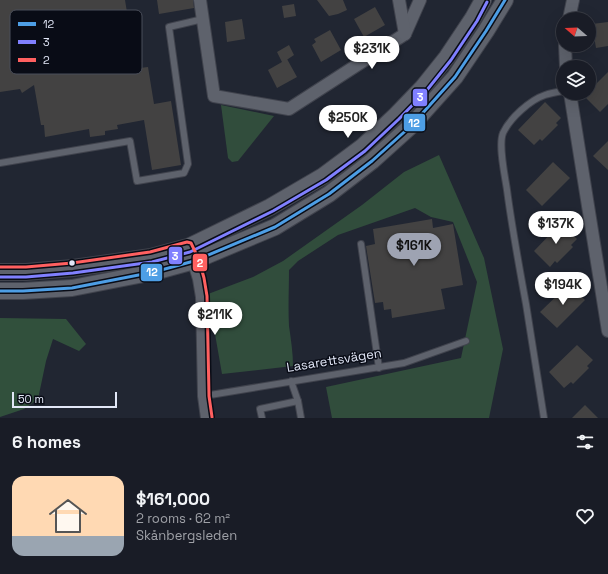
<!DOCTYPE html>
<meta charset="utf-8">
<style>
:root{--surface:#191c26;--page:#22252e;--text:#f1f3f6;--muted:#9fa1a7;--line:#373a43;--accent:#9ea3b2}
body{margin:0;font-family:"Space Grotesk",sans-serif;background:var(--page);color:var(--text);height:100vh;display:flex;flex-direction:column;font-size:15px;white-space:nowrap}
*{box-sizing:border-box;margin:0}
p{font-size:13px;color:var(--muted)}
.icon{flex:none;width:22px;height:22px;fill:none;stroke:currentColor;stroke-width:2;stroke-linecap:round;stroke-linejoin:round}
.map{position:relative;height:418px;overflow:hidden}
.sheet{display:flex;flex-direction:column;background:var(--surface);flex:1}
.sheet>*{flex:none}
.needle{width:26px;rotate:289deg}
.tools{position:absolute;left:556px;top:12px;display:grid;gap:8px}
.tools a{display:grid;place-items:center;width:40px;height:40px;border-radius:50%;background:var(--surface);box-shadow:0 4px 16px #0002,0 0 0 1px var(--line);font-size:20px}
.scale{position:absolute;left:12px;bottom:10px;width:105px;box-sizing:border-box;padding-left:4px;border:2px solid #e2e7f7;border-top:0;font-size:11px;line-height:14px;white-space:nowrap;color:#e2e7f7;-webkit-text-stroke:3px #090c16;paint-order:stroke}
.price{position:absolute;translate:-50% -34px;padding:0 9px;border-radius:14px;background:#fff;color:#222;font-size:13px;line-height:26px;filter:drop-shadow(0 1px 2px #0008)}
.price::after{content:'';position:absolute;left:50%;top:24px;width:12px;height:9px;margin-left:-6px;background:inherit;clip-path:polygon(0 0,100% 0,50% 100%)}
.price.current{background:var(--accent);color:#111}
ul{padding:0;list-style:none}
li{display:flex;align-items:center;gap:12px;height:100px;padding:0 12px}
li+li{border-top:1px solid var(--line)}
li span{display:grid;place-items:center;flex:none;width:112px;height:80px;border-radius:12px;color:#555}
li>.icon{margin-inline-start:auto}
span .icon{width:48px;height:48px;fill:#fffc;stroke-width:1}
li b{font-size:17px}
h2{display:flex;justify-content:space-between;align-items:center;height:48px;padding:0 12px;font-size:17px}
.map>svg:first-child{display:block}
.green{fill:#314d3c}
.forest{fill:#31503c}
.building{fill:#434242}
.lines{fill:none;stroke-linecap:round;stroke-linejoin:round}
.service-casing{stroke:#40434d;stroke-width:8}
.minor-casing{stroke:#40434d;stroke-width:14}
.tertiary-casing{stroke:#40434d;stroke-width:18}
.service{stroke:#5e626c;stroke-width:6}
.minor{stroke:#5e626c;stroke-width:12}
.tertiary{stroke:#5e626c;stroke-width:16}
.bus-1-casing{stroke:#090c16;stroke-width:6}
.bus-2-casing{stroke:#090c16;stroke-width:6}
.bus-3-casing{stroke:#090c16;stroke-width:6}
.bus-1{stroke:#4d9ee5;stroke-width:3}
.bus-2{stroke:#8080ff;stroke-width:3}
.bus-3{stroke:#ff6060;stroke-width:3}
.bus-dot{fill:#e2e7f7;stroke:#090c16;stroke-width:1.5}
.labels{text-anchor:middle;dominant-baseline:central;stroke-width:3;stroke-linejoin:round;paint-order:stroke}
.street-label{font-size:13px;fill:#e2e7f7;stroke:#090c16}
.key{fill:#090c16;stroke:#4a4e5a;stroke-width:1}
.key-label{font-size:11px;fill:#e2e7f7}
.line-badge{stroke:#090c16;stroke-width:1.5}
.badge-label{font-size:11px;text-anchor:middle;font-weight:bold;fill:#fff}
</style>
<div class="map">
<svg width="608" height="418" viewBox="0 0 608 418">
<rect width="100%" height="100%" fill="#212632"/>
<g class="green">
<path d="M 221,105 L 274,116 L 238,161 L 232,162 L 228,158 Z"/>
<path d="M 439,155 L 484,258 L 503,349 L 489,418 L 332,418 L 326,387 L 461,358 L 477,282 L 453,222 L 431,217 L 415,208 L 338,235 L 298,261 L 289,270 C 289,288 288,307 289,326 C 291,340 293,353 293,366 L 222,374 L 208,294 L 253,277 L 283,261 L 362,205 L 404,172 Z"/>
</g>
<path class="forest" d="M 0,318 L 66,319 L 86,344 L 79,351 L 53,339 L 46,361 L 38,399 L 24,409 L 0,417 Z"/>
<g class="building">
<path d="M 0,0 L 125,0 L 133,49 L 137,48 L 140,68 L 148,67 L 154,104 L 171,101 L 181,165 L 152,170 L 144,120 L 117,125 L 118,129 L 105,131 L 105,135 L 90,137 L 89,129 L 45,137 L 44,125 L 41,125 L 34,85 L 22,93 L 20,89 L 0,92 Z"/>
<path d="M 157,0 L 193,0 L 194,8 L 159,14 Z"/>
<path d="M 317,0 L 343,0 L 347,10 L 338,14 L 329,16 Z"/>
<path d="M 294,4 L 296,16 L 284,18 L 282,6 Z"/>
<path d="M 375,7 L 385,25 L 364,37 L 354,19 Z"/>
<path d="M 242,19 L 245,39 L 227,42 L 225,22 Z"/>
<path d="M 608,22 L 608,46 L 596,48 L 592,24 Z"/>
<path d="M 330,30 L 341,50 L 321,62 L 312,45 L 316,42 L 314,39 Z"/>
<path d="M 289,45 L 294,55 L 285,61 L 287,59 L 297,77 L 277,88 L 268,70 L 282,62 L 277,52 Z"/>
<path d="M 608,72 L 608,104 L 600,112 L 584,96 L 587,93 L 589,93 L 589,91 Z"/>
<path d="M 545,102 L 561,118 L 556,123 L 558,125 L 542,141 L 540,139 L 534,145 L 518,130 Z"/>
<path d="M 608,141 L 608,170 L 593,156 Z"/>
<path d="M 553,162 L 570,178 L 542,206 L 526,190 Z"/>
<path d="M 432,219 L 433,228 L 453,224 L 463,285 L 441,289 L 445,309 L 392,318 L 391,309 L 384,310 L 383,302 L 375,303 L 366,246 L 375,244 L 373,229 Z"/>
<path d="M 561,223 L 577,239 L 571,245 L 573,247 L 557,263 L 555,261 L 550,267 L 534,251 Z"/>
<path d="M 569,284 L 585,300 L 557,328 L 540,312 Z"/>
<path d="M 577,345 L 593,360 L 587,366 L 589,368 L 573,384 L 571,382 L 564,388 L 549,372 Z"/>
<path d="M 585,405 L 598,418 L 572,418 Z"/>
</g>
<g class="lines">
<defs>
<g id="service">
<path d="M 0,163 L 130,141 L 137,181 L 184,173 L 188,164 L 169,27 L 203,19"/>
<path d="M 361,244 L 379,368"/>
<path d="M 291,381 L 298,401 L 301,418"/>
<path d="M 204,396 L 404,363 L 466,341"/>
<path d="M 262,418 L 260,409 L 298,401"/>
<path d="M 544,418 C 538,380 532,342 526,304 C 519,266 512,228 507,190 C 505,176 498,145 503,133 C 510,118 530,100 545,95 C 551,93 557,92 563,91"/>
</g>
<g id="minor">
<path d="M 200,0 L 214,96 L 289,109 L 405,34 L 420,0"/>
<path d="M 399,0 L 405,34"/>
<path d="M 569,19 L 573,0"/>
<path d="M 565,45 L 566,67"/>
<path d="M 570,93 L 608,331"/>
<path d="M 191,253 L 199,279 L 202,297 L 204,396 L 207,418"/>
</g>
<g id="tertiary">
<path d="M 0,272 L 26,272 L 73,268 L 151,257 L 188,247 L 270,207 L 323,176 L 362,147 L 396,115 L 423,87 L 447,57 L 473,18 L 483,0"/>
<path d="M 0,291 L 23,291 L 72,288 L 154,272 L 194,261 L 275,227 L 329,194 L 372,161 L 412,125 L 455,77 L 486,31 L 505,0"/>
</g>
</defs>
<use href="#service" class="service-casing"/>
<use href="#minor" class="minor-casing"/>
<use href="#tertiary" class="tertiary-casing"/>
<use href="#service" class="service"/>
<use href="#minor" class="minor"/>
<use href="#tertiary" class="tertiary"/>
<defs>
<path id="bus-1" d="M 0,291 L 23,291 L 72,288 L 154,272 L 194,261 L 275,227 L 329,194 L 372,161 L 412,125 L 455,77 L 486,31 L 505,0"/>
<path id="bus-2" d="M 0,277 L 26,277 L 73,273 L 152,262 L 190,252 L 273,211 L 326,180 L 365,151 L 399,119 L 427,90 L 451,60 L 477,21 L 487,2"/>
<path id="bus-3" d="M 0,267 L 26,267 L 72,263 L 150,252 L 187,242 L 191,243 L 199,260 L 204,278 L 207,296 L 209,396 L 212,417"/>
</defs>
<use href="#bus-1" class="bus-1-casing"/>
<use href="#bus-2" class="bus-2-casing"/>
<use href="#bus-3" class="bus-3-casing"/>
<use href="#bus-1" class="bus-1"/>
<use href="#bus-2" class="bus-2"/>
<use href="#bus-3" class="bus-3"/>
</g>
<circle class="bus-dot" cx="72" cy="263" r="3.5"/>
<g class="labels">
<g class="street-label">
<text transform="translate(334 360) rotate(-9)">Lasarettsvägen</text>
</g>
</g>
<rect x="10" y="10" width="132" height="64" rx="6" class="key"/>
<rect x="18" y="22" width="18" height="4" fill="#4d9ee5"/>
<rect x="18" y="40" width="18" height="4" fill="#8080ff"/>
<rect x="18" y="58" width="18" height="4" fill="#ff6060"/>
<g class="key-label">
<text x="43" y="28">12</text>
<text x="43" y="46">3</text>
<text x="43" y="64">2</text>
</g>
<g class="line-badge">
<rect x="412" y="88" width="16" height="19" rx="4" fill="#8080ff"/>
<rect x="403" y="113" width="23" height="19" rx="4" fill="#4d9ee5"/>
<rect x="168" y="246" width="15" height="19" rx="4" fill="#8080ff"/>
<rect x="192" y="253" width="16" height="19" rx="4" fill="#ff6060"/>
<rect x="140" y="263" width="23" height="19" rx="4" fill="#4d9ee5"/>
</g>
<g class="badge-label">
<text x="420" y="101">3</text>
<text x="414" y="127">12</text>
<text x="175" y="260">3</text>
<text x="200" y="267">2</text>
<text x="152" y="276">12</text>
</g>
</svg>
<div class="tools">
<a><svg class="needle" viewBox="-14 -14 28 28"><path d="M0-13l5 13h-10z" fill="#e53935"/><path d="M0 13l5-13h-10z" fill="#9fa1a7"/></svg></a>
<a><svg class="icon" aria-label="layers" viewBox="0 0 24 24"><path d="M12 4l9 5-9 5-9-5zM3 14l9 5 9-5"/></svg></a>
</div>
<div class="scale">50 m</div>
<b class="price" style="left:372px;top:70px">$231K</b>
<b class="price" style="left:348px;top:139px">$250K</b>
<b class="price" style="left:556px;top:245px">$137K</b>
<b class="price current" style="left:414px;top:267px">$161K</b>
<b class="price" style="left:563px;top:306px">$194K</b>
<b class="price" style="left:215px;top:336px">$211K</b>
</div>
<section class="sheet">
<h2>6 homes<svg class="icon" aria-label="filters" viewBox="0 0 24 24"><path d="M4 7h16M4 17h16"/><circle cx="9" cy="7" r="2"/><circle cx="15" cy="17" r="2"/></svg></h2>
<ul>
<li><span style="background:linear-gradient(#ffd9b3 75%,#9aa5b1 0)"><svg class="icon" aria-label="home" viewBox="0 0 24 24"><path d="M3 11l9-7 9 7M6 9v11h12V9"/></svg></span><div><b>$161,000</b><p>2 rooms · 62 m²</p><p>Skånbergsleden</p></div><svg class="icon" aria-label="heart" viewBox="0 0 24 24"><path d="M12 20l-8-8c-3-5 5-10 8-4 3-6 11-1 8 4z"/></svg></li>
</ul>
</section>
